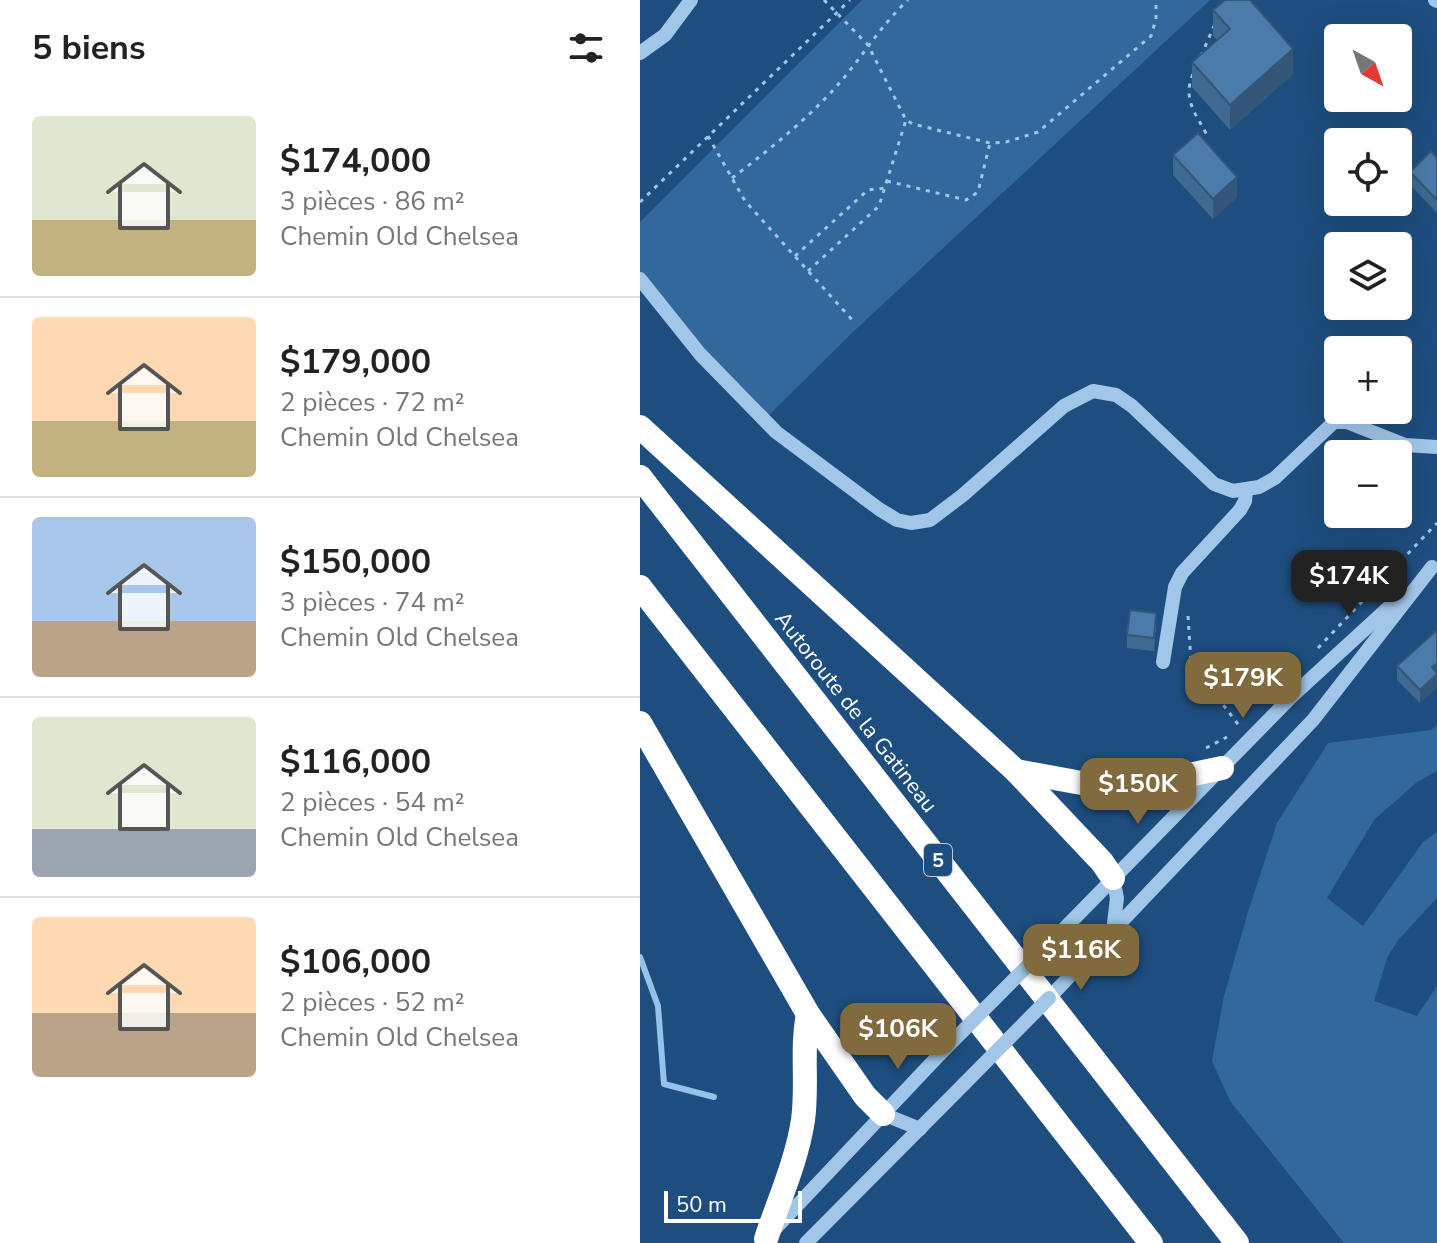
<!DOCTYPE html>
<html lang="fr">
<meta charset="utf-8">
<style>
:root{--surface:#fff;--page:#f6f6f6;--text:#222;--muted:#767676;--line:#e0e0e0;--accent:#826a3f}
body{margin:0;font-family:"Nunito Sans",sans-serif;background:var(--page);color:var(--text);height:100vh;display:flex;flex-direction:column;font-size:30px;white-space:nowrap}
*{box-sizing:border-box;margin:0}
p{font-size:26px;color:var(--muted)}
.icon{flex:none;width:44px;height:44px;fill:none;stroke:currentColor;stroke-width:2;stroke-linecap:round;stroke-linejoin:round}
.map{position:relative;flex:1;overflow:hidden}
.sheet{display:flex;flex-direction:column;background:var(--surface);width:640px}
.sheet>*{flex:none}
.needle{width:52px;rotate:140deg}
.controls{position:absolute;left:684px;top:24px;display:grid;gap:16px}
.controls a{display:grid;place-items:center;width:88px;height:88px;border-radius:8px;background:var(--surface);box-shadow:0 8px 32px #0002;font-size:40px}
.scale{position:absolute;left:24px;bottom:20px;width:138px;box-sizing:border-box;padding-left:8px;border:4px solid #fff;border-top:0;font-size:22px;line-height:28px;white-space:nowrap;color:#fff;-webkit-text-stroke:6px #1e4e7f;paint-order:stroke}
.price{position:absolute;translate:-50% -68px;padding:0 18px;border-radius:16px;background:var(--accent);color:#fff;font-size:26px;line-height:52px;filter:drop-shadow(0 2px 4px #0008)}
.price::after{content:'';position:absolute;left:50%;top:48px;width:24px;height:18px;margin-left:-12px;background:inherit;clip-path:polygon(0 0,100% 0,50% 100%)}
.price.active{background:#222;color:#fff}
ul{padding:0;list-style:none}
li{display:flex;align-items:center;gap:24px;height:200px;padding:0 32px}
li+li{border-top:2px solid var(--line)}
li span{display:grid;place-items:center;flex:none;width:224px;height:160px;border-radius:8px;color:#555}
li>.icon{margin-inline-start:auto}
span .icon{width:96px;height:96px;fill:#fffc;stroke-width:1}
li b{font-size:34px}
h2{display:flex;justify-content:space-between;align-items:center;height:96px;padding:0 32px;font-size:34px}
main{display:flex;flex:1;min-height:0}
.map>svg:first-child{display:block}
.green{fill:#31699d}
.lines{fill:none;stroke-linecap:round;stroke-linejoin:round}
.stream{stroke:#96c2ea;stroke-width:6}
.path{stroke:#a2c6e8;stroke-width:3;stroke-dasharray:4 6;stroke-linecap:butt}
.minor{stroke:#a2c6e8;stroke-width:14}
.highway{stroke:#fff;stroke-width:24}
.minor-bridge{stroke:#a2c6e8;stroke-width:14}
.wall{fill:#406a92}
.shaded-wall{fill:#345677}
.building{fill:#4b7baa;stroke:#345677;stroke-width:2}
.labels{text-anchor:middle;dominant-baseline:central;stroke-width:7;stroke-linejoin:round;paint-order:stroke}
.shield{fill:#1e4e7f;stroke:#bccad9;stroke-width:2}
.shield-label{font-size:20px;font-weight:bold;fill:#fff}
.street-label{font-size:22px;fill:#fff;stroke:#1e4e7f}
</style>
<main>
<section class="sheet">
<h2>5 biens<svg class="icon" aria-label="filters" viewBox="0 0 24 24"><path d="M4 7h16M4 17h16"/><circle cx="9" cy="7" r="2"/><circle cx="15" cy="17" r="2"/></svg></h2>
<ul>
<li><span style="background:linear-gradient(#dfe7d0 65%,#c2b280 0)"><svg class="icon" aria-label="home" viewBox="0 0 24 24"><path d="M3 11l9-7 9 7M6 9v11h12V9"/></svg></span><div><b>$174,000</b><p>3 pièces · 86 m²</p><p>Chemin Old Chelsea</p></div></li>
<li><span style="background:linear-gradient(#ffd9b3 65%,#c2b280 0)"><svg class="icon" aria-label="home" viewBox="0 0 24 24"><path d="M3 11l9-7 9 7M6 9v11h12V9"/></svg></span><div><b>$179,000</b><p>2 pièces · 72 m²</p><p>Chemin Old Chelsea</p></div></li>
<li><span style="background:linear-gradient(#a9c7e8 65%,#b9a48a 0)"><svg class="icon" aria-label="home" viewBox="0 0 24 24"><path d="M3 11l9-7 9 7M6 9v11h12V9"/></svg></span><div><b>$150,000</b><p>3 pièces · 74 m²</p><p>Chemin Old Chelsea</p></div></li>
<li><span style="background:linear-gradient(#dfe7d0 70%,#9aa5b1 0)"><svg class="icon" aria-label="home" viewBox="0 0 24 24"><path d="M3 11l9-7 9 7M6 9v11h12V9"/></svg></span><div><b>$116,000</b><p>2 pièces · 54 m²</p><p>Chemin Old Chelsea</p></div></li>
<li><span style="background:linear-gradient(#ffd9b3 60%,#b9a48a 0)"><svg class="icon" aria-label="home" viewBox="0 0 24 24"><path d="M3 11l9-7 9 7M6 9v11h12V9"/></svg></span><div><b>$106,000</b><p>2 pièces · 52 m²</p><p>Chemin Old Chelsea</p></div></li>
</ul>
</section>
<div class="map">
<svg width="797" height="1243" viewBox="0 0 797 1243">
<rect width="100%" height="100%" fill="#1e4e7f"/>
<g class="green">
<path d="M 222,0 L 570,0 L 214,331 L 124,420 L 0,279 L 0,222 Z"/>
<path d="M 797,725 L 797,771 L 777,782 L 734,820 L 687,898 L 723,926 L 783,842 L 797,832 L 797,898 L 758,940 L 747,958 L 734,1001 L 777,1016 L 797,986 L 797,1243 L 704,1243 L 590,1101 L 572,1061 L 584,996 L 608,912 L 637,823 L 688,743 L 791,730 Z"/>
</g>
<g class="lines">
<path class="stream" d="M 0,957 L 18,1006 L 24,1084 L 74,1097"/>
<g class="path">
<path d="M 184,0 L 228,45 L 266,120 L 273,124 L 350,143 L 366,142 L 398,132 L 511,36 L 516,19 L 516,0"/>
<path d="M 561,56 L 574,26"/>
<path d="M 553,74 C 542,99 556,114 568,137"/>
<path d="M 68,136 L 105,201 L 215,323"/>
<path d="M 92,178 C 129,150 165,121 196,87 C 221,59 240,26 268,0"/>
<path d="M 247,181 L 326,200 L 338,192 L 350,143"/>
<path d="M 0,202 L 210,0"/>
<path d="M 155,256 L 228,190 L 245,188"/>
<path d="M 168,271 L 239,206 L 266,120"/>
<path d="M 548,616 L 551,662 L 600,727"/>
<path d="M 678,648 L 797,523"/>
<path d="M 566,748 L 587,737"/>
</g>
<g class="minor">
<path d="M 795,0 L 797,1"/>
<path d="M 0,53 L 25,35 L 51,0"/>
<path d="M 0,279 L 60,354 L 136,432 L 239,509 L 257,520 L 271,523 L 290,520 L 323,495 L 424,406 L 453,391 L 476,395 L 492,406 L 574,484 L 593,491 L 619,487 L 635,478 L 694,422 L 707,422 L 765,445 L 797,447"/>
<path d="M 523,662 L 535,587 L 542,573 L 600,510 L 605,501 L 606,491"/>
<path d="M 473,931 L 477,898 L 473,878"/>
<path d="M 421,932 L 651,697 L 759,598"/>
<path d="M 409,998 L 673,720 L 792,567"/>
<path d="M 243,1114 L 280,1129"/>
<path d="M 133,1231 L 300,1054"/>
<path d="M 166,1243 L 324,1084"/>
</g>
<g class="highway">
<path d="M 0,427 L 376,771 L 462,862 L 473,878"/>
<path d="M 0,477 L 597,1243"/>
<path d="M 0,587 L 511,1243"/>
<path d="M 0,723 L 168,1014 L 225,1096 L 243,1114"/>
<path d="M 376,771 L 469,788 L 506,784 L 582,768"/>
<path d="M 126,1239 C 139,1200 157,1160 163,1120 C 168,1084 161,1049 168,1014"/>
</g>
<g class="minor-bridge">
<path d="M 300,1054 L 421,932"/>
<path d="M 324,1084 L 409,998"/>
</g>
</g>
<g class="wall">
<path d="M 573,10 L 653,74 L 590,130 L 552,87 L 552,62 L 577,40 L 573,36 Z"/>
<path d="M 533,155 L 597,197 L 573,219 L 533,175 Z"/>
<path d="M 797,158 L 797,213 L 770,185 L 770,172 Z"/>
<path d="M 516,626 L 514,651 L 487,648 L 487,635 Z"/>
<path d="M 796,631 L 780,703 L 757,680 L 757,666 Z"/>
</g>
<g class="shaded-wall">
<path d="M 653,49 L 653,74 L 590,130 L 590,105 Z"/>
<path d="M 597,177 L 597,197 L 573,219 L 573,199 Z"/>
<path d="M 797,663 L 797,688 L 780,703 L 780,690 L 792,667 Z"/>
</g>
<g class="building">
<path d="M 585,0 L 610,0 L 653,49 L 590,105 L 552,62 L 590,29 L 573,10 Z"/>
<path d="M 558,133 L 597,177 L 573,199 L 533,155 Z"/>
<path d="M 791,151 L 797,158 L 797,200 L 770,172 Z"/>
<path d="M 490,610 L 516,613 L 514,638 L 487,635 Z"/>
<path d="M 796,631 L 797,633 L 797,663 L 792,667 L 797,674 L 780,690 L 757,666 Z"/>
</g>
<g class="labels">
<rect class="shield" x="284" y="844" width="28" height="32" rx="6"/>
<g class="shield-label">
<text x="298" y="860">5</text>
</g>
<g class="street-label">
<text transform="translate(216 712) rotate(52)">Autoroute de la Gatineau</text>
</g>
</g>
</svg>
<div class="controls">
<a><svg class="needle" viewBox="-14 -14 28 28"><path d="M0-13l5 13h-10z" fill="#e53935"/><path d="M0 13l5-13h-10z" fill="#767676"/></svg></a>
<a><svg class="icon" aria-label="locate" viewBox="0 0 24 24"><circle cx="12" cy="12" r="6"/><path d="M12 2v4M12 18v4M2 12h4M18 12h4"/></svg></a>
<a><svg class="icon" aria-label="layers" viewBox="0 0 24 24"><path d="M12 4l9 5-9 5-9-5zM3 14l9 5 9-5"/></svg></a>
<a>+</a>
<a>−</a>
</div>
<div class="scale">50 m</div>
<b class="price active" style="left:709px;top:618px">$174K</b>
<b class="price" style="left:603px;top:720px">$179K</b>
<b class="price" style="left:498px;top:826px">$150K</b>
<b class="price" style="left:441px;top:992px">$116K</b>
<b class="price" style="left:258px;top:1071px">$106K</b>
</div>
</main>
